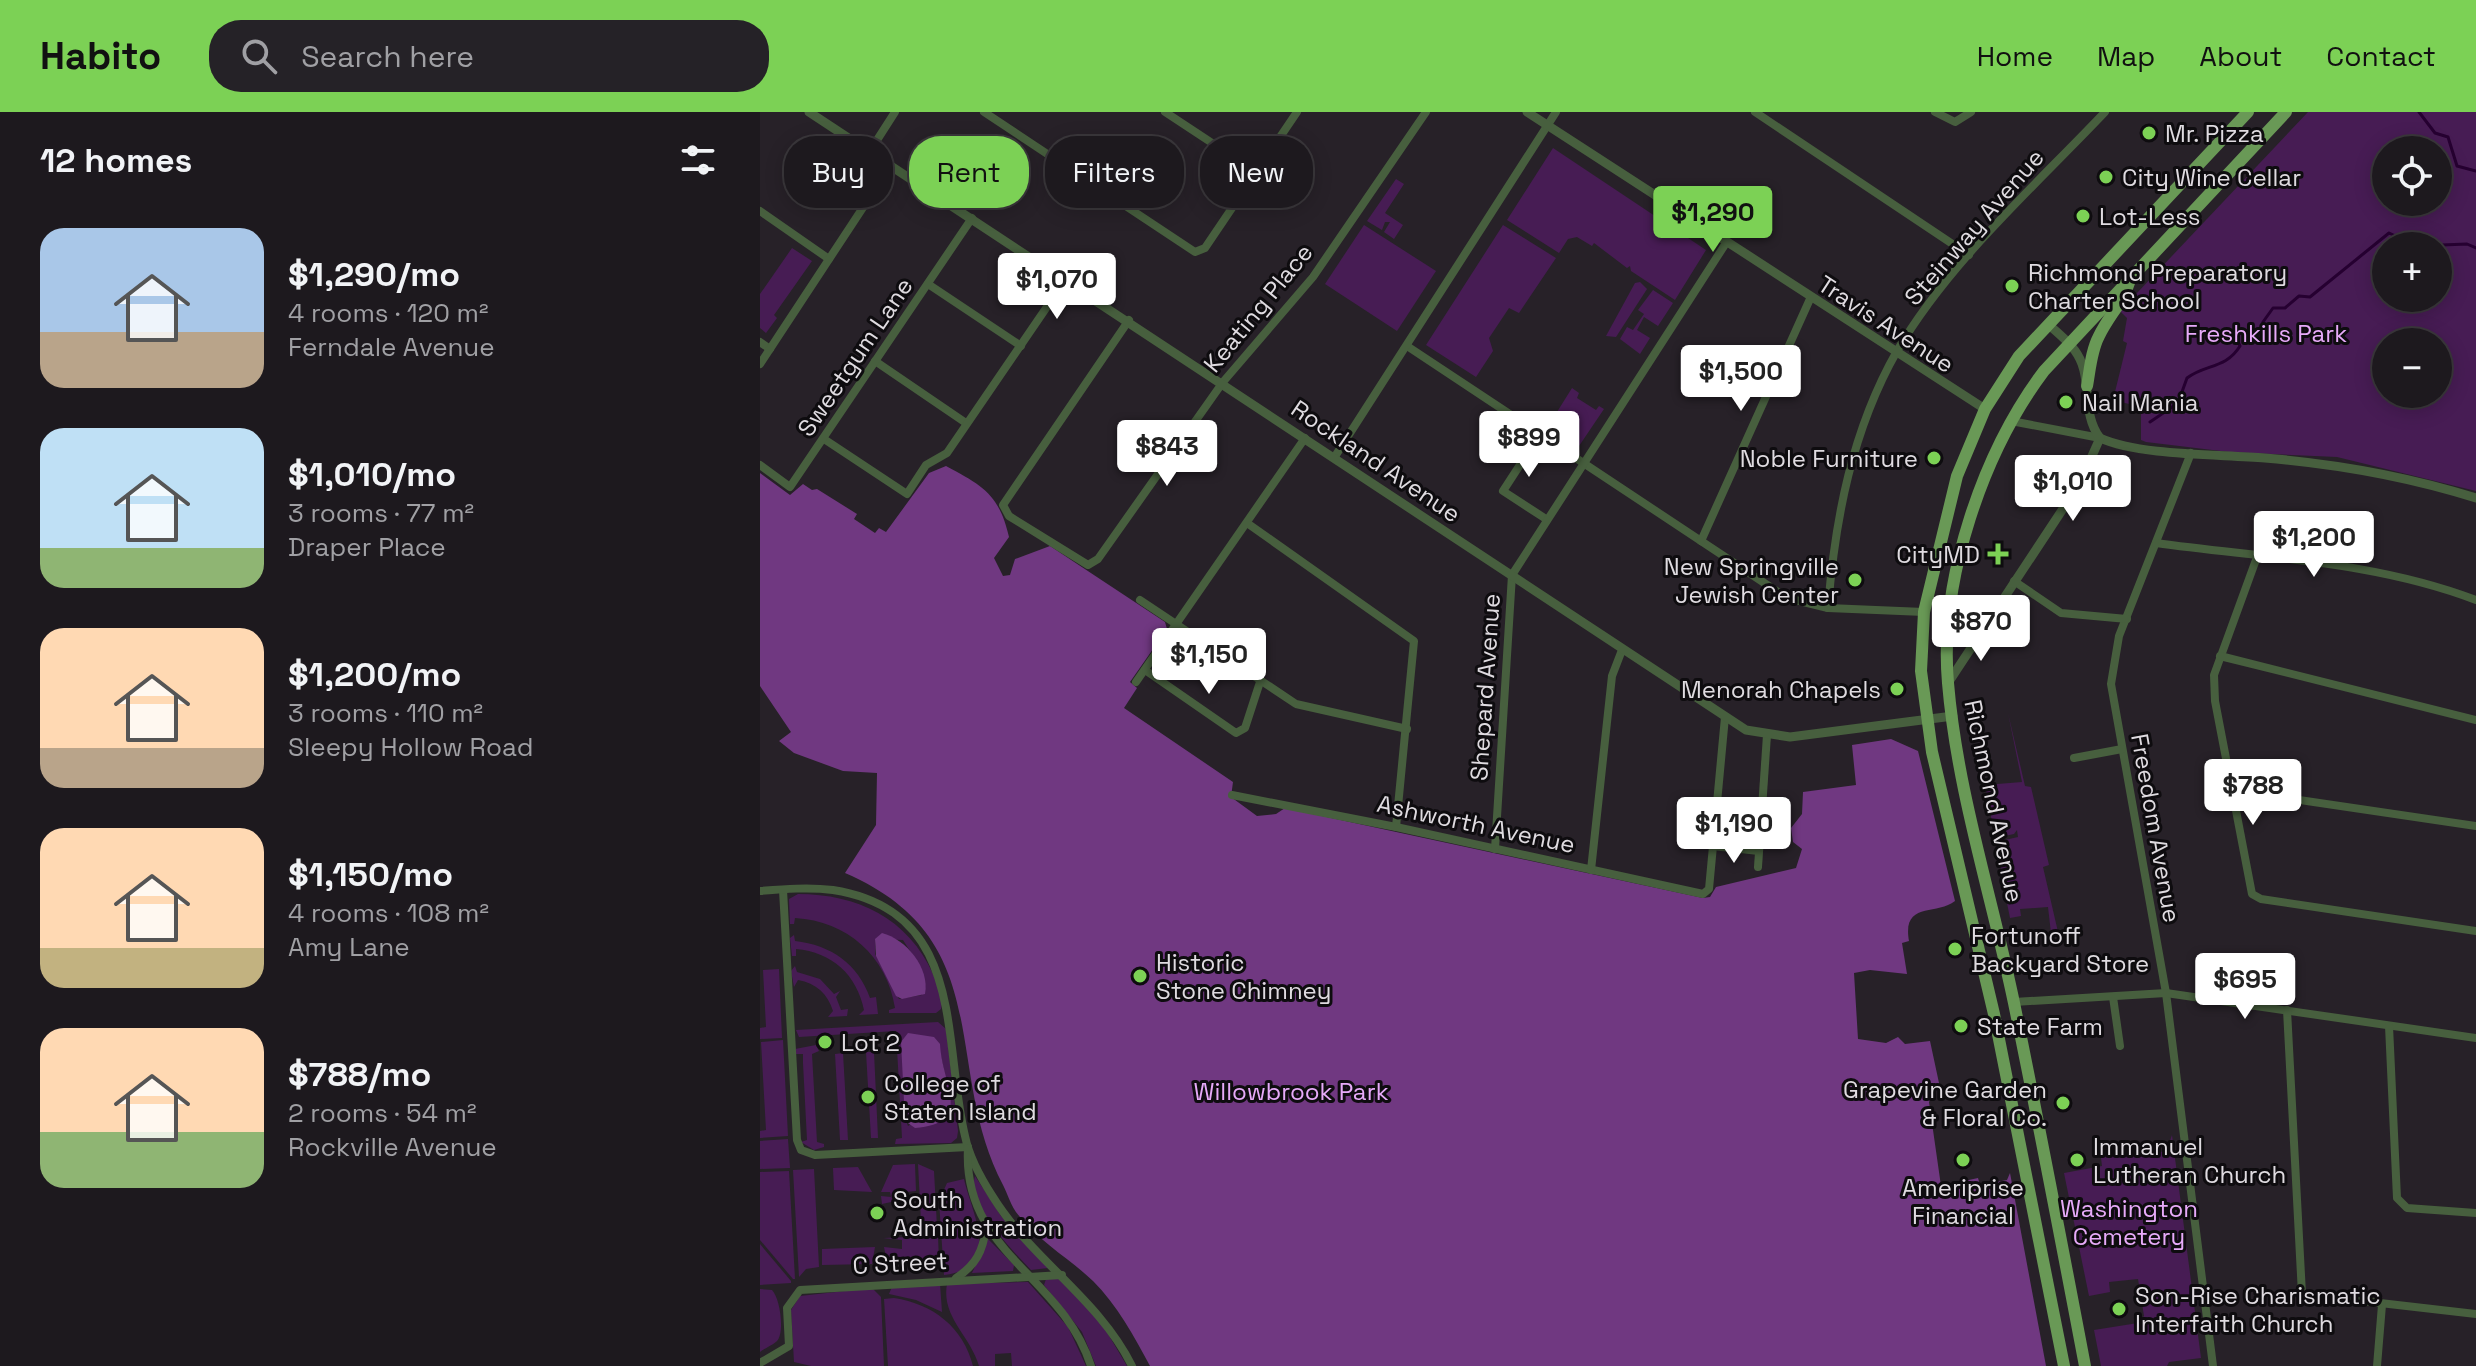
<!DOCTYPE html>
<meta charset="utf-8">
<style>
:root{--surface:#1d191e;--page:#252227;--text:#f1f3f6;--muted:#a0a0a4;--line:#3b383c;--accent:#7cd155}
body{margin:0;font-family:"Space Grotesk",sans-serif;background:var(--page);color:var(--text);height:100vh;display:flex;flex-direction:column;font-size:30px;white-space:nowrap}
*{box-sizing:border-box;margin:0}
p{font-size:26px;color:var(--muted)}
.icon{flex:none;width:44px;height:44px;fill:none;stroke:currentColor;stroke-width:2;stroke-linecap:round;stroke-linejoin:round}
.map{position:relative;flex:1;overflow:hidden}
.drawer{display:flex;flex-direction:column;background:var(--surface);width:760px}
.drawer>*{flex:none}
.hud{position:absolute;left:24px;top:24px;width:760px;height:72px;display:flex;gap:16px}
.fabs{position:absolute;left:1612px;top:24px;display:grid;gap:16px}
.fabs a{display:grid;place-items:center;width:80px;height:80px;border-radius:50%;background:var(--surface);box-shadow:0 4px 20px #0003,0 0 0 2px var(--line);font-size:40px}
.price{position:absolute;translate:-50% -68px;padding:0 18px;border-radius:8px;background:#fff;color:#222;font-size:26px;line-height:52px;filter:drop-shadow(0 2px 4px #0008)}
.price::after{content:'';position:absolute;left:50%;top:48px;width:24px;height:18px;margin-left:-12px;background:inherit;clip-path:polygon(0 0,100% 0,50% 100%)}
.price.current{background:var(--accent);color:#111}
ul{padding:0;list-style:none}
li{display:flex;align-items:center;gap:24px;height:200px;padding:0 40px}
li span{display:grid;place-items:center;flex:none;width:224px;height:160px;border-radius:24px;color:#555}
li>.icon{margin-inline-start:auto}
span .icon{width:96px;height:96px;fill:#fffc;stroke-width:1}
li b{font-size:34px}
h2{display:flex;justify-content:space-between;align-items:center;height:96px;padding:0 40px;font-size:34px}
.tag{padding:0 28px;border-radius:32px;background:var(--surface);box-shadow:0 4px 20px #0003,0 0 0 2px var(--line);font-size:28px;line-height:72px}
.tag.current{background:var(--accent);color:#111}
header{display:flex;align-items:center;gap:48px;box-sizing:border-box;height:112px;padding:0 40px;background:var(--accent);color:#111}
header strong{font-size:38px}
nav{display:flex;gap:44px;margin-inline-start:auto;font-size:28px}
.search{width:560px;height:72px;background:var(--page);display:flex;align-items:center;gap:20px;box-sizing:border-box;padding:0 28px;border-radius:32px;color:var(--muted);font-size:30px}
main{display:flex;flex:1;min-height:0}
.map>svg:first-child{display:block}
.green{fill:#471c54;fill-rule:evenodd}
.forest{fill:#703881}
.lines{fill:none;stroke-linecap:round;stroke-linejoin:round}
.stream{stroke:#260031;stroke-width:3}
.minor{stroke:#475f3e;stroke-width:8}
.tertiary{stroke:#475f3e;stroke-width:9}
.primary{stroke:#699956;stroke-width:12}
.poi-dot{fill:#7cd155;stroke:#0e0c0f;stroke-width:3}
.labels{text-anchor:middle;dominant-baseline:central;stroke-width:6;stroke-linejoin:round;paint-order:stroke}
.poi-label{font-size:24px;fill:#dfdbe0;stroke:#0e0c0f;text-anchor:start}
.street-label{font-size:24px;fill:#dfdbe0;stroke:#0e0c0f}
.park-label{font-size:24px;fill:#e7aaf9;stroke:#0e0c0f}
</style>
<header>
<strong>Habito</strong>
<div class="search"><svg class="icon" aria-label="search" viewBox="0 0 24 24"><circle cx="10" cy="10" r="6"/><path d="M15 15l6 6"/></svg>Search here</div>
<nav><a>Home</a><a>Map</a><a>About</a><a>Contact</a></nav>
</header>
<main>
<section class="drawer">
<h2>12 homes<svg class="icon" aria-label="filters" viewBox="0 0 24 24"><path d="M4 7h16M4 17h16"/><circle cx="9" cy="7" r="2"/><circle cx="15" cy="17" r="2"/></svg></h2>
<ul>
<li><span style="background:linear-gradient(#a9c7e8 65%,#b9a48a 0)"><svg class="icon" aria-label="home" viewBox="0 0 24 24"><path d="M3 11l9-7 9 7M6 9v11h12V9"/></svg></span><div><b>$1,290/mo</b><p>4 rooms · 120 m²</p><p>Ferndale Avenue</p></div></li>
<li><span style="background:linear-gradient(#bfe0f5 75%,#8fb573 0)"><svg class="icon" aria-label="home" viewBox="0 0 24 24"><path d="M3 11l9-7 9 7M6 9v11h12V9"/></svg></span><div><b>$1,010/mo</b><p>3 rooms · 77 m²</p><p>Draper Place</p></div></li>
<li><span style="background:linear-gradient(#ffd9b3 75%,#b9a48a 0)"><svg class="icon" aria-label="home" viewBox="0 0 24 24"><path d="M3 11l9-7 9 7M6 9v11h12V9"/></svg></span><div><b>$1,200/mo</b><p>3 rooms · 110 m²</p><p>Sleepy Hollow Road</p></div></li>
<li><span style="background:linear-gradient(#ffd9b3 75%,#c2b280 0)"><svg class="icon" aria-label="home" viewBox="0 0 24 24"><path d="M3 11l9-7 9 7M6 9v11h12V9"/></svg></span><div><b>$1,150/mo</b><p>4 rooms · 108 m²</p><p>Amy Lane</p></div></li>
<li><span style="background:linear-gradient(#ffd9b3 65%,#8fb573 0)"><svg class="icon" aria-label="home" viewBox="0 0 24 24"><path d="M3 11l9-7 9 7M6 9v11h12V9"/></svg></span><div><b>$788/mo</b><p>2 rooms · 54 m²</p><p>Rockville Avenue</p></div></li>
</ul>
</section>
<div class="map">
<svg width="1716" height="1254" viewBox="0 0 1716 1254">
<rect width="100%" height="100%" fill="#272128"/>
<g class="green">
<path d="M 1548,0 L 1716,0 L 1716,379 L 1577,345 L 1469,340 L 1386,330 L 1381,328 L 1381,295 L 1353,288 L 1367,231 L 1363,229 L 1367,206 L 1360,199 ZM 1626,38 L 1678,38 L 1678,90 L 1626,90 ZM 1626,134 L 1678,134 L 1678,186 L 1626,186 ZM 1626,230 L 1678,230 L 1678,282 L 1626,282 Z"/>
<path d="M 793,36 L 946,138 L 915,188 L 871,159 L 870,154 L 867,156 L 834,131 L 832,134 L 817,125 L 808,127 L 799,141 L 747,108 Z"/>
<path d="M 636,67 L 644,72 L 625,101 L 643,113 L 634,127 L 624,120 L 630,110 L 625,110 L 622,118 L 607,109 Z"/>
<path d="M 604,113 L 676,159 L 637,219 L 565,172 Z"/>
<path d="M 743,113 L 796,146 L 759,201 L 749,196 L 729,226 L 733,239 L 716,265 L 666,233 Z"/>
<path d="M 32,136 L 52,149 L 14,203 L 17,206 L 6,221 L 0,216 L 0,182 Z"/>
<path d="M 880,170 L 887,177 L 856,225 L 846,224 L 875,171 Z"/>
<path d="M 893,178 L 913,191 L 898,214 L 884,205 L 877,218 L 890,226 L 880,242 L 860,227 L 867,215 L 873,218 L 884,202 L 878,198 Z"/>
<path d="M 812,276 L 819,281 L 817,286 L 836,298 L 839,294 L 844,297 L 819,334 L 778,307 L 781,302 L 792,308 Z"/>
<path d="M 1248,601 L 1265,674 L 1271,675 L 1289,753 L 1283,755 L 1298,820 L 1291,821 L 1288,795 L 1260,797 L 1261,804 L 1250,806 L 1241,761 L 1245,758 L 1241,757 L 1236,730 L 1258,725 L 1257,718 L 1254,722 L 1235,726 L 1225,673 L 1262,670 Z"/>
<path d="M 38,782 C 97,782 148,806 173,862 C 178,872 184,886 181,897 L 176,901 L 129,901 L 129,898 L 135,896 C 127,844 87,809 35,806 L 34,812 L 30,812 L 29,787 ZM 115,827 L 143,828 L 154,845 L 162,883 L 139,887 L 115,842 Z"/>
<path d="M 34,823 L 35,829 C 71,833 98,852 110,886 L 116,885 L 118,902 L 99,903 L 104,898 C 97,863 72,840 36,837 L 36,844 L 32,844 L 30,826 Z"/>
<path d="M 35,854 L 37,860 L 60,867 L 74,882 L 80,879 L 76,885 L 81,898 L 88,897 L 87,904 L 68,905 L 73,899 C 68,882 56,871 38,868 L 34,875 L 31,859 Z"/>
<path d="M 19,857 L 22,926 L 0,927 L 0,916 L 6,915 L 3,858 Z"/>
<path d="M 178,910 L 186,917 L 198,1019 L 197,1026 L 191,1031 L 135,1032 L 136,1027 L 142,1026 L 136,919 L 39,925 L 36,918 ZM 181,944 L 190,988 L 148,1014 L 145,1006 Z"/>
<path d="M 23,928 L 28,1024 L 0,1026 L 0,1019 L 6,1018 L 1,930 Z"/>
<path d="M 56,933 L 59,939 L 52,942 L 57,1030 L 64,1032 L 64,1035 L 54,1038 L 41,1030 L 47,1028 L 43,951 L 43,942 L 36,942 L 35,937 Z"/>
<path d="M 106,940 L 114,940 L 118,1026 L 111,1026 Z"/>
<path d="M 83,941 L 88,1028 L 80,1028 L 75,942 Z"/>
<path d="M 1412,1023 L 1441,1246 L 1409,1250 L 1407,1254 L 1341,1254 L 1334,1218 L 1378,1211 L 1384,1204 L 1378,1167 L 1349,1170 L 1350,1180 L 1329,1184 L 1304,1061 L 1342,1054 L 1341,1046 L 1368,1038 L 1406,1040 Z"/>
<path d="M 28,1027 L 30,1056 L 0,1057 L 0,1029 Z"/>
<path d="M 155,1052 L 156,1079 L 145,1080 L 145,1087 L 122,1092 L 121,1084 L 131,1085 L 130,1080 L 121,1080 L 133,1053 Z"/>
<path d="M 158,1052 L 174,1059 L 177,1115 L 163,1116 L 161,1110 Z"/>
<path d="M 98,1055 L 112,1080 L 74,1078 L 73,1056 Z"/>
<path d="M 54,1057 L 59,1155 L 46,1157 L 39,1165 L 33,1058 Z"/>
<path d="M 29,1059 L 35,1167 L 33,1167 L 0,1128 L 0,1060 Z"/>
<path d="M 215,1064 L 241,1104 L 288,1156 L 271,1158 C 252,1138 206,1091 215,1064 Z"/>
<path d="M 204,1067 C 211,1100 244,1156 184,1163 L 179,1089 L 187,1071 Z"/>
<path d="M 178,1124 L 179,1149 L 127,1150 L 124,1135 L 142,1137 L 142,1128 L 123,1126 Z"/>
<path d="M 228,1127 L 254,1153 L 253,1159 L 212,1161 Z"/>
<path d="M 0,1132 L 31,1169 L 31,1171 L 0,1173 Z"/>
<path d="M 115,1135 L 112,1152 L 62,1153 L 62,1137 Z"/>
<path d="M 286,1167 L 301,1167 L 342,1212 L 367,1254 L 336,1254 L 322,1220 L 284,1173 Z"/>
<path d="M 268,1170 L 308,1215 L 326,1254 L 252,1254 L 251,1241 L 235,1242 L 235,1254 L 219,1254 C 210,1223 181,1205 187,1172 Z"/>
<path d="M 180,1172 L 182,1200 L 156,1188 L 129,1182 L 132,1175 Z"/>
<path d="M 112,1176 L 121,1185 L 124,1254 L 51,1254 L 34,1250 L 31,1198 L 40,1184 Z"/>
<path d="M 0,1177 L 12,1178 C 20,1186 25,1220 17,1229 C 13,1233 5,1236 0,1240 Z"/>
<path d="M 134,1186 C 173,1192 203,1215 213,1254 L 128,1254 L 124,1187 Z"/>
</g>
<g class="forest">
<path d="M 186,354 C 223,374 239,382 249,425 L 234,446 L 243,464 L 250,463 L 255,447 L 290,434 L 405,510 L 407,517 L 370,570 L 377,576 L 364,596 L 473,670 L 471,685 L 497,704 L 516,702 L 525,696 L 943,786 L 950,785 L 956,775 L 1036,756 L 1042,737 L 1033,730 L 1031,716 L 1042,702 L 1043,680 L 1096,673 L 1092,633 L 1131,627 L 1158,639 L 1195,789 C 1176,804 1142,789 1149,829 L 1142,831 L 1147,862 L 1110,858 L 1094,861 L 1098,927 L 1126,931 L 1138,925 L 1145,932 L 1170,929 L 1179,971 L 1169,990 L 1181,1074 L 1218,1066 L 1220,1073 L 1247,1068 L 1250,1061 L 1286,1254 L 390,1254 C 374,1224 357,1193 333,1169 C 310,1147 280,1130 260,1105 C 252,1097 248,1083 243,1073 C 181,954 240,828 85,761 L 116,713 L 117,661 L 83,659 L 34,641 L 19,629 L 31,620 L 0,574 L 0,361 L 30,383 L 43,372 L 52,378 L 57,377 L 97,402 L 94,407 L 115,421 L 119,416 L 126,420 L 169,361 Z"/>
<path d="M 122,821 C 146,827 170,856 165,882 L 142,887 L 136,884 L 116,844 L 115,827 Z"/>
<path d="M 148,921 L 174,925 L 180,932 C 182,974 215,1011 155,1016 L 145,1009 L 141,930 Z"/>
</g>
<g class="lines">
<g class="stream">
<path d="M 1659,0 L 1675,21 L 1688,25 L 1697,54 L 1716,59"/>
<path d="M 1390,310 L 1418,291 L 1427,266 C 1445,252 1466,257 1480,234 L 1474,221 L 1477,217 L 1501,225 L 1503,210 L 1513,196 L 1525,196 L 1539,184 L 1550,185 L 1629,121 L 1657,134 L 1707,132 L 1716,136"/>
</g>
<g class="minor">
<path d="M 224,0 L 435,140 L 445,136 L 537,0"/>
<path d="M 405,0 L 496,60"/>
<path d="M 995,0 L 1209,143"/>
<path d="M 1175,0 L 1195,10 L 1211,0"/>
<path d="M 110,39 L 135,0"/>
<path d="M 0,99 L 69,147"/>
<path d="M 168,172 L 261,234"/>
<path d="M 369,208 L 243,393 L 249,404 L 328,453 L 338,447 L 463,270 L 553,165 L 666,0"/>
<path d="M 0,230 L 10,237"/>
<path d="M 647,234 L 1027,486 L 1068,496 L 1164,500"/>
<path d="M 115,249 L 206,311"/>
<path d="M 0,252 L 131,53"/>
<path d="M 1251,309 L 1340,326"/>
<path d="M 780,322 L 743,379 L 786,407"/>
<path d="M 64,327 L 147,382 L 166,353 L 187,341 L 306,167"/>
<path d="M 1431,341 L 1359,524 L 1351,572 L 1406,881 L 1453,1254"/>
<path d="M 574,346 L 796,0"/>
<path d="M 0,353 L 30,375 L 212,106"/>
<path d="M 487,411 L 654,529 L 636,715"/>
<path d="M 941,429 L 1050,187"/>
<path d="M 1396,431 C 1503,446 1614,449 1716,488"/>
<path d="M 1497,445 L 1454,563 L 1455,589 L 1492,782 L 1501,787 L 1716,819"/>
<path d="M 1254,469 L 1301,501 L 1367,507"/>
<path d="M 380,488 L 536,592 L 647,617"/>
<path d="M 1068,496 C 1075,407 1092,318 1137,239 C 1190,149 1273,76 1345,0"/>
<path d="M 1460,544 L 1716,608"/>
<path d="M 385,558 L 476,621 L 485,616 L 500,570"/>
<path d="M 376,570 L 545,326"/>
<path d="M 1314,646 L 1362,637"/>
<path d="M 1471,678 L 1716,714"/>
<path d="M 472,683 L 636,715 L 943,782 L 949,777 L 965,605"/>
<path d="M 953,734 L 999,739"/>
<path d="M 735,737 L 752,463 L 966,131"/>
<path d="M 998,755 L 1007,623"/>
<path d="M 831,758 L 852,564 L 862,538"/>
<path d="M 23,778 L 37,1028 L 41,1038 L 55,1043 L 208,1035"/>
<path d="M 0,779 C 24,777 49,775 73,778 C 207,799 182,929 205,1024 C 209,1044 222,1068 233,1085 C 272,1148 339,1187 372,1254"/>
<path d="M 1353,885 L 1360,934"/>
<path d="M 1254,890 L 1406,881 L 1716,926"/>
<path d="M 1527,898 L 1542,1182 L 1716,1202"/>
<path d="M 1629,914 L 1637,1086 L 1647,1096 L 1716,1101"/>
<path d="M 208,1036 C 202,1141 302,1163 331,1254"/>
<path d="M 196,1166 C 216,1153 223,1139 226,1116"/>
<path d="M 0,1251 L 29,1234 L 27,1196 L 40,1178 L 302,1163"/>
<path d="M 1617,1254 L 1622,1193"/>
</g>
<g class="tertiary">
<path d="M 49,0 L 986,618 L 1030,625 L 1193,604"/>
<path d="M 767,0 L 1225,297"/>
<path d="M 1340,326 C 1380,344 1459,342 1505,346 C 1577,352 1646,364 1716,386"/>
<path d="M 1190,506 L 1210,519 L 1223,514"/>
<path d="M 1188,571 L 1320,371 L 1340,326 C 1323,304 1331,276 1322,252 C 1316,235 1302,225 1289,213"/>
</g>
<g class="primary">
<path d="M 1327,274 C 1330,258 1331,239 1339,224 C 1349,203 1363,191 1370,168"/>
<path d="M 1304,1254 L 1234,902 L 1172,640 L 1161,559 L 1164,500 L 1197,364 L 1225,297 L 1259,244 L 1488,0"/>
<path d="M 1325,1254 C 1302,1133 1279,1012 1254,891 C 1232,785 1197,679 1188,571 C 1179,468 1223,340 1284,259 L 1526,0"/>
</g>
</g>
<g class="poi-dot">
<circle cx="1389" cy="21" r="8"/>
<circle cx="1346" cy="65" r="8"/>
<circle cx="1323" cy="104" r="8"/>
<circle cx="1252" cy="174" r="8"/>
<circle cx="1306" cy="290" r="8"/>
<circle cx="1174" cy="346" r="8"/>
<path d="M1234 430h8v8h8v8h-8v8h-8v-8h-8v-8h8z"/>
<circle cx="1095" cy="468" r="8"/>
<circle cx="1137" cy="577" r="8"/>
<circle cx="1195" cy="837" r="8"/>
<circle cx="380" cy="864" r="8"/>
<circle cx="1201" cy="914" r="8"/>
<circle cx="65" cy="930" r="8"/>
<circle cx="108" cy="985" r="8"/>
<circle cx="1303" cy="991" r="8"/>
<circle cx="1203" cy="1048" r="8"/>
<circle cx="1317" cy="1048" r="8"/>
<circle cx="117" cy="1101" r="8"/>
<circle cx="1359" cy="1197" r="8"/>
</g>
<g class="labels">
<g class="poi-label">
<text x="1405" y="21">Mr. Pizza</text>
<text x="1362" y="65">City Wine Cellar</text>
<text x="1339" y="104">Lot-Less</text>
<text x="1268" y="160">Richmond Preparatory<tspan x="1268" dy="28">Charter School</tspan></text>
<text x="1322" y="290">Nail Mania</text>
<text x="1158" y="346" text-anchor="end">Noble Furniture</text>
<text x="1220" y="442" text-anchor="end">CityMD</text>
<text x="1079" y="454" text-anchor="end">New Springville<tspan x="1079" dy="28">Jewish Center</tspan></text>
<text x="1121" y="577" text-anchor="end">Menorah Chapels</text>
<text x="1211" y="823">Fortunoff<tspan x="1211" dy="28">Backyard Store</tspan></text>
<text x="396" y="850">Historic<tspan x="396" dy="28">Stone Chimney</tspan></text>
<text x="1217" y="914">State Farm</text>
<text x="81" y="930">Lot 2</text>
<text x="124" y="971">College of<tspan x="124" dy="28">Staten Island</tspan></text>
<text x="1287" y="977" text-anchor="end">Grapevine Garden<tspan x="1287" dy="28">&amp; Floral Co.</tspan></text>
<text x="1333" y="1034">Immanuel<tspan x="1333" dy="28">Lutheran Church</tspan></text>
<text x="1203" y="1075" text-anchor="middle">Ameriprise<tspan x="1203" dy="28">Financial</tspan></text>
<text x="133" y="1087">South<tspan x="133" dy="28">Administration</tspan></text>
<text x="1375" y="1183">Son-Rise Charismatic<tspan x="1375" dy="28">Interfaith Church</tspan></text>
</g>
<g class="street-label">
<text transform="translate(1214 115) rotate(-49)">Steinway Avenue</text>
<text transform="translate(498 196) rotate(-51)">Keating Place</text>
<text transform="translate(1126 212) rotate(33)">Travis Avenue</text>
<text transform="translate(95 245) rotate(-56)">Sweetgum Lane</text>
<text transform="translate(616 349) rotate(34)">Rockland Avenue</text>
<text transform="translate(725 575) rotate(-86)">Shepard Avenue</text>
<text transform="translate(1234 689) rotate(78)">Richmond Avenue</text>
<text transform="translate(716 712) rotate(12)">Ashworth Avenue</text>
<text transform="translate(1396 716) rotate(80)">Freedom Avenue</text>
<text transform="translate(140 1151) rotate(-3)">C Street</text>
</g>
<g class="park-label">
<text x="1506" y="221">Freshkills Park</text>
<text x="531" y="979">Willowbrook Park</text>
<text x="1369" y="1096">Washington<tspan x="1369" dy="28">Cemetery</tspan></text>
</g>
</g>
</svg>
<div class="fabs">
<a><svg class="icon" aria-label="locate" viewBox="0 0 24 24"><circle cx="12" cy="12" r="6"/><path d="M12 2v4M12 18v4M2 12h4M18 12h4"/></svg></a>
<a>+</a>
<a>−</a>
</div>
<b class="price current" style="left:953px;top:142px">$1,290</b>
<b class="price" style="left:297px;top:209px">$1,070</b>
<b class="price" style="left:981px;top:301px">$1,500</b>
<b class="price" style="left:769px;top:367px">$899</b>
<b class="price" style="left:407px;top:376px">$843</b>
<b class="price" style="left:1313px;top:411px">$1,010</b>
<b class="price" style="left:1554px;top:467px">$1,200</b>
<b class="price" style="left:1221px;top:551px">$870</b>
<b class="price" style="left:449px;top:584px">$1,150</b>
<b class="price" style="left:1493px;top:715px">$788</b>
<b class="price" style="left:974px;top:753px">$1,190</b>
<b class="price" style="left:1485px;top:909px">$695</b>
<div class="hud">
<a class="tag">Buy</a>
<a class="tag current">Rent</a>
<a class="tag">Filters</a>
<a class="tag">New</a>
</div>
</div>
</main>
